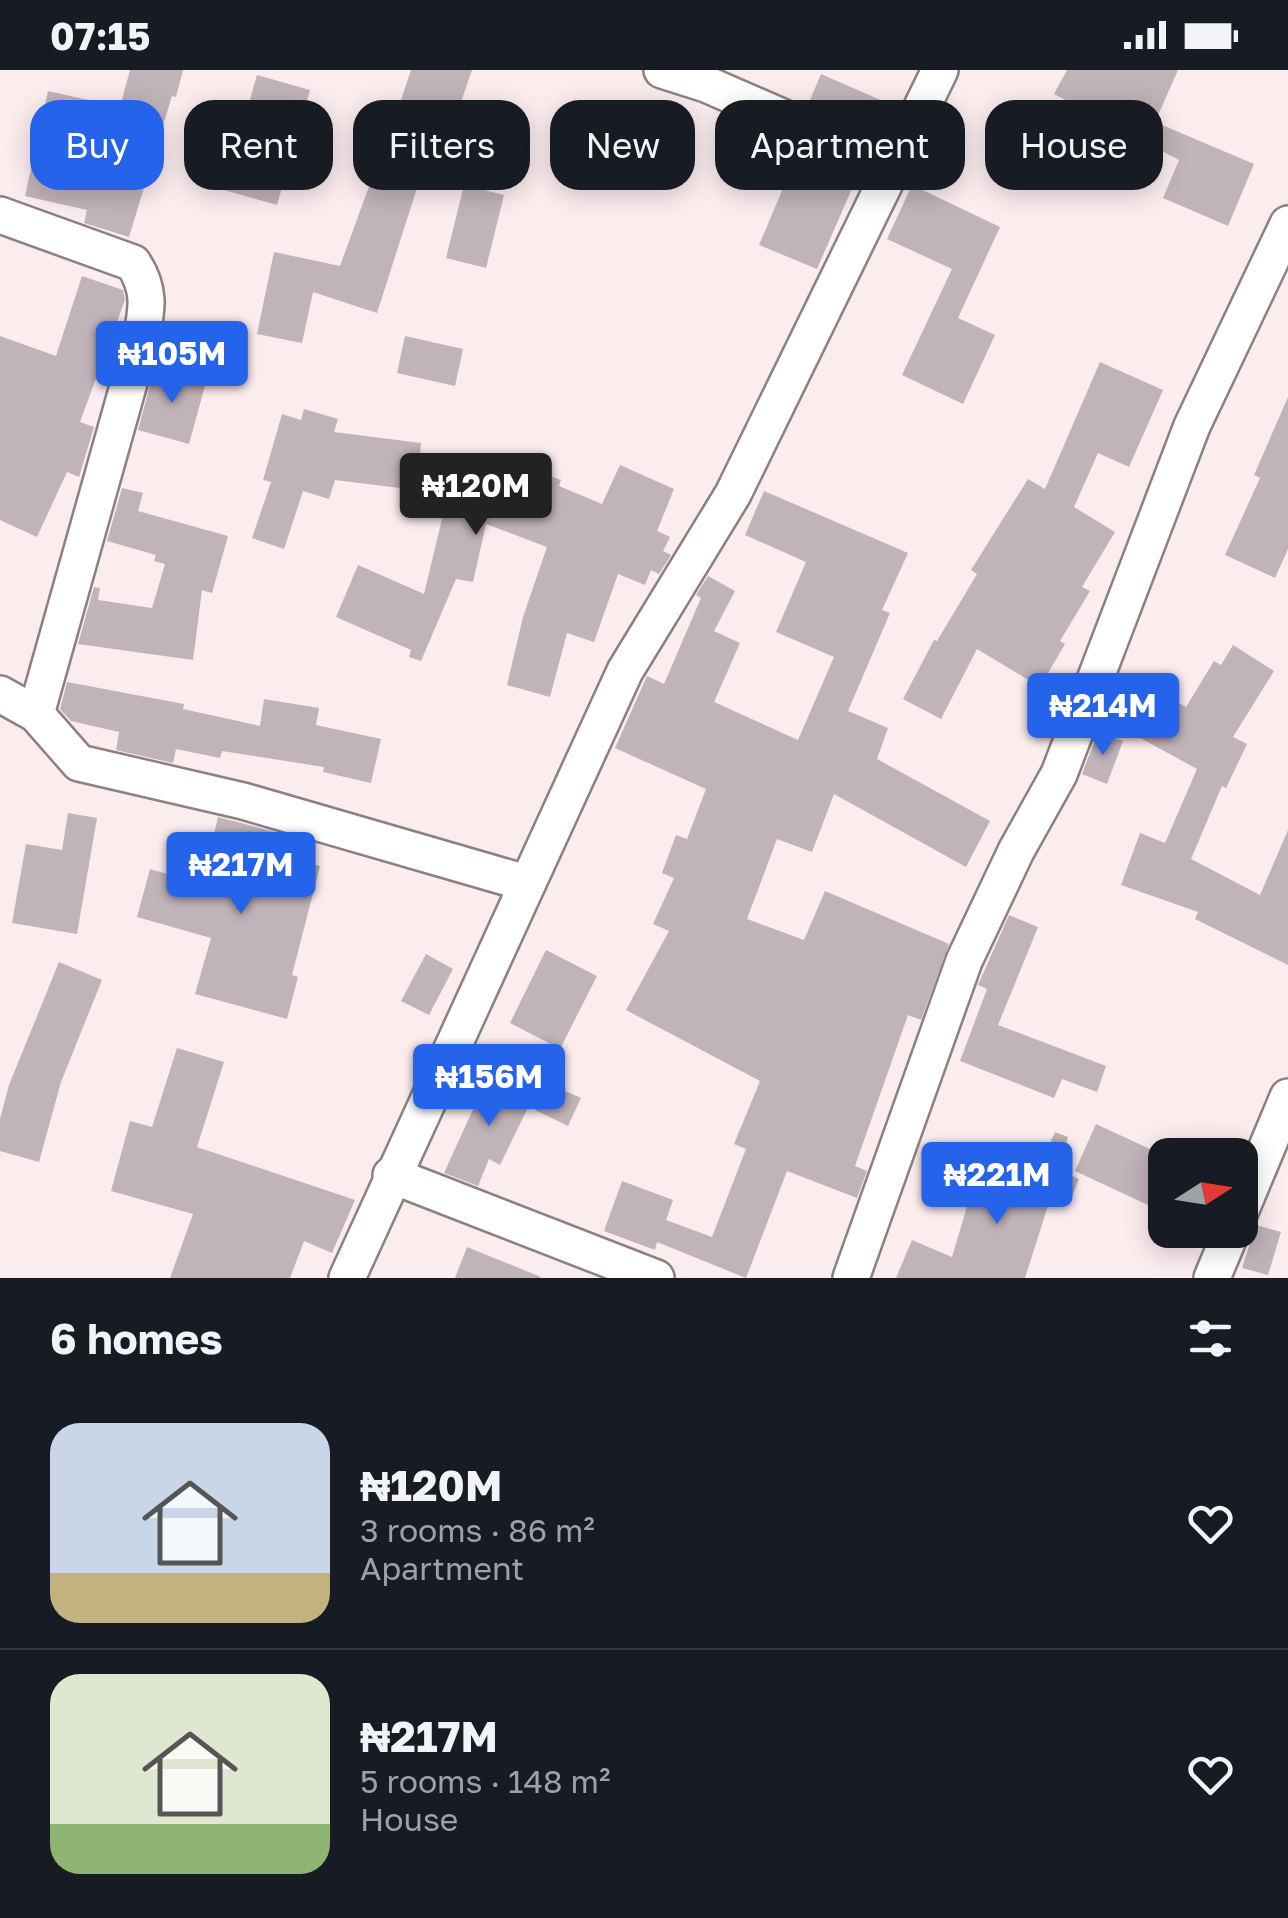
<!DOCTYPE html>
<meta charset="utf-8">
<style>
:root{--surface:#171b24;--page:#20242c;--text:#f1f3f6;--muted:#9ea1a6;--line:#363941;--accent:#2563eb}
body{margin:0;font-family:"Golos Text",sans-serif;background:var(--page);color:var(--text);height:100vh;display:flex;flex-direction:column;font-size:38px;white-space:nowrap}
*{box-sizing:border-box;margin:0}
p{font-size:32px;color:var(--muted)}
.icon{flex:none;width:55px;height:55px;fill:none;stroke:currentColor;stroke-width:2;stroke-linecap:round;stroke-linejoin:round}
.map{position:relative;height:1208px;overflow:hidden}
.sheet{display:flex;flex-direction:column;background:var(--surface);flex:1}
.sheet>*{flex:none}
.hud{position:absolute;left:30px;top:30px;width:1230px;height:90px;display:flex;gap:20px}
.needle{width:65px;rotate:78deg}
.tools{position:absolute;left:1148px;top:1068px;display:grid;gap:20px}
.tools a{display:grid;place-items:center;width:110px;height:110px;border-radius:20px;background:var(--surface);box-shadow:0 5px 25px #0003;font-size:50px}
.price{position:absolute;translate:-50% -85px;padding:0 22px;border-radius:10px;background:var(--accent);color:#fff;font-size:32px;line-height:65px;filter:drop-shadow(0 2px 5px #0008)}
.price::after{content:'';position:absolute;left:50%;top:60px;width:30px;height:22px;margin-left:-15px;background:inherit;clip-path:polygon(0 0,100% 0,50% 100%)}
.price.selected{background:#222;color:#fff}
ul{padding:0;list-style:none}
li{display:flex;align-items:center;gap:30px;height:250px;padding:0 50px}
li+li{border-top:2px solid var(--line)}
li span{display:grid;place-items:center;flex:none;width:280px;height:200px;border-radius:30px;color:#555}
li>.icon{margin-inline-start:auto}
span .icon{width:120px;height:120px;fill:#fffc;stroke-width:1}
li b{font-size:42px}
h2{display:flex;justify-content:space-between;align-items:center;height:120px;padding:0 50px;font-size:42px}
.tag{padding:0 35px;border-radius:30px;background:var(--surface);box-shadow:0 5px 25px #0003;font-size:35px;line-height:90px}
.tag.selected{background:var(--accent);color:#fff}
.status{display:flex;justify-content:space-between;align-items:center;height:70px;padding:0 50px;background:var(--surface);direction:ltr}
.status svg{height:28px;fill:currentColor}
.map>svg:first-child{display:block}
.building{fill:#c0b3b9}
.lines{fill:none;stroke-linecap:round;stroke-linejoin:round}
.minor-casing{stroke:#8d8082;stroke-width:40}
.minor{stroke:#fff;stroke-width:35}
</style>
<div class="status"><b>07:15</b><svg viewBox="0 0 49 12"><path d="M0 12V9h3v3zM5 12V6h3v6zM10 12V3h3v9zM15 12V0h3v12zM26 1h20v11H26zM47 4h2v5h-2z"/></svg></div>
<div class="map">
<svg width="1288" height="1208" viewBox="0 0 1288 1208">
<rect width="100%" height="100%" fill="#fbecee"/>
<g class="building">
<path d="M 130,0 L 183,0 L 176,27 L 172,26 L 129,167 L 84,153 L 87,140 L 25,126 L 48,21 L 120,37 Z"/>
<path d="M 411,0 L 472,0 L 431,119 L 418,115 L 377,243 L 313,222 L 302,273 L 257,264 L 274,182 L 340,196 L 375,100 L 369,98 L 381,60 L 390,63 Z"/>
<path d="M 1067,0 L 1178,0 L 1155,52 L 1254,94 L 1228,156 L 1163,128 L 1179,90 L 1054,24 Z"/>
<path d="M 821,4 L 885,32 L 872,63 L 808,35 Z"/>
<path d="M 257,5 L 310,20 L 277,135 L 224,120 Z"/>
<path d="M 800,78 L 856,102 L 857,107 L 817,199 L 759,175 Z"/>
<path d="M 464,115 L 504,125 L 486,198 L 446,188 Z"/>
<path d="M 912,115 L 1000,157 L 958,248 L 995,265 L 963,334 L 902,305 L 952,199 L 887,169 Z"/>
<path d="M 82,206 L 123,220 L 125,230 L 80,352 L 94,357 L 79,407 L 67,402 L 37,467 L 0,450 L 0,266 L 56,286 Z"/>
<path d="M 405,266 L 463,279 L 455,316 L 397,303 Z"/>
<path d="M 1100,292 L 1163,320 L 1129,397 L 1098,383 L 1074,437 L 1115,462 L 1082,517 L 1090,521 L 1060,571 L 1065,574 L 1040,617 L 977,579 L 941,649 L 903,629 L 934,570 L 937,571 L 977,504 L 971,500 L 1028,409 L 1045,419 Z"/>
<path d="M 155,297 L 206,312 L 189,374 L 138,360 Z"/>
<path d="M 1288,327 L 1288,479 L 1275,508 L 1225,485 L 1260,408 L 1254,405 Z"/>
<path d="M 304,339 L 338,349 L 334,362 L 421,373 L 420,384 L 510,414 L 518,394 L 561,410 L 559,416 L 602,434 L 620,395 L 674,419 L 657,461 L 670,467 L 663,481 L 671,485 L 659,504 L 651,500 L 645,515 L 618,504 L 594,572 L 567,563 L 550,627 L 507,615 L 523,547 L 547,477 L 486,454 L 473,512 L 456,509 L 421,591 L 409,587 L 411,580 L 336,547 L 358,495 L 424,524 L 448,424 L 335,410 L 329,429 L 303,421 L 284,479 L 252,468 L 271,412 L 263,410 L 282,344 L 301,350 Z"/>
<path d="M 122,418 L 143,423 L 138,441 L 228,466 L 212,523 L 202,520 L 193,590 L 78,574 L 94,517 L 100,518 L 98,530 L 152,538 L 165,494 L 154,491 L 156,485 L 107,471 Z"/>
<path d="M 764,421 L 908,483 L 882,540 L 890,543 L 848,641 L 888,658 L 877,689 L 990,751 L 966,797 L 834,724 L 812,782 L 777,769 L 747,849 L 804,870 L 825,821 L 949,874 L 921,950 L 908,945 L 855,1096 L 867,1101 L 857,1128 L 787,1101 L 746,1208 L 657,1172 L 655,1180 L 604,1161 L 622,1111 L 673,1130 L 666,1150 L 712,1167 L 746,1079 L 734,1074 L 760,1011 L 626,940 L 669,861 L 653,854 L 674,808 L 662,803 L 676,765 L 687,769 L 706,719 L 615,678 L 647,606 L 664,614 L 701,528 L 696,525 L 708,506 L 735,521 L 714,561 L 740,573 L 714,632 L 798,670 L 834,587 L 776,562 L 806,492 L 745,465 Z"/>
<path d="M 1233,575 L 1274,601 L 1233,667 L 1247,674 L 1226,718 L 1222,716 L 1191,789 L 1260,825 L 1288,760 L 1288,895 L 1195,849 L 1198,842 L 1121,815 L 1140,763 L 1165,773 L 1197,699 L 1122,658 L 1146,615 L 1186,637 L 1214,591 L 1221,595 Z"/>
<path d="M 67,612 L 184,634 L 183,639 L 260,656 L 264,629 L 319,638 L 316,655 L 381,669 L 371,713 L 323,702 L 324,697 L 222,681 L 220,688 L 176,679 L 173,693 L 116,680 L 119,662 L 71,651 L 60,639 Z"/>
<path d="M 1098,662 L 1123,671 L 1107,714 L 1082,704 Z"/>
<path d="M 68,743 L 97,748 L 77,864 L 12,853 L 26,774 L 62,780 Z"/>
<path d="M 218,747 L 275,762 L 270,785 L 320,796 L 292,905 L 298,907 L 287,949 L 195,924 L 211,868 L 137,847 L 150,799 L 202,814 Z"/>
<path d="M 1009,845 L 1038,857 L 998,955 L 1106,996 L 1097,1022 L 1062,1009 L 1054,1028 L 960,991 L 987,919 L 978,915 Z"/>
<path d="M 546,880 L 597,906 L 560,979 L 510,953 Z"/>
<path d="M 426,884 L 453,899 L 429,945 L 401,931 Z"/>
<path d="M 59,892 L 102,910 L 61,1012 L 39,1092 L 0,1081 L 0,1049 L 9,1015 Z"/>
<path d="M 177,978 L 224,992 L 197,1077 L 355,1130 L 332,1183 L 304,1171 L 290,1208 L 170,1208 L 193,1144 L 111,1121 L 130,1051 L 152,1057 Z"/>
<path d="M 490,1002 L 534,1025 L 500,1095 L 489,1089 L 478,1116 L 444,1103 Z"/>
<path d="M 547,1013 L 581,1028 L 568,1056 L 535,1040 Z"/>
<path d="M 1096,1054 L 1165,1086 L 1165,1143 L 1075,1101 Z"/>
<path d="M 1055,1062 L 1068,1067 L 1059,1100 L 1079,1109 L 1070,1131 L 1052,1123 L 1025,1208 L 896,1208 L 912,1170 L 952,1187 L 976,1106 L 1028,1122 Z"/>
<path d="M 1256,1155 L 1281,1162 L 1268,1205 L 1242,1198 Z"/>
<path d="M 467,1177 L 541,1207 L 540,1208 L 455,1208 Z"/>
</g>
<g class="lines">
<defs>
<g id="minor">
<path d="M 662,0 L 706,14 L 894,96"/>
<path d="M 0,145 L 133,193 C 151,220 147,239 141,270 L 36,644"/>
<path d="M 0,624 L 36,644 L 79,693 L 243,731 L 526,813"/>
<path d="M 391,1105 L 656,1208"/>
<path d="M 1240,1142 L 1288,1027"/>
<path d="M 347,1208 L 625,601 L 733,424 L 940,0"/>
<path d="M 851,1208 L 964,891 L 1016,781 L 1059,704 L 1192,356 L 1288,154"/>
<path d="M 1212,1208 L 1232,1160"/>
</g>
</defs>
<use href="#minor" class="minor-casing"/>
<use href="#minor" class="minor"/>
</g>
</svg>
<div class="tools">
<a><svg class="needle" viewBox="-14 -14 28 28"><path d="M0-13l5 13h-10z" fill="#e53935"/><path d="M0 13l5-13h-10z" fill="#9ea1a6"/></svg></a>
</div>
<b class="price" style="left:172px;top:336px">₦105M</b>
<b class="price selected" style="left:476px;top:468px">₦120M</b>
<b class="price" style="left:1103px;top:688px">₦214M</b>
<b class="price" style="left:241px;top:847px">₦217M</b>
<b class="price" style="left:489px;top:1059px">₦156M</b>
<b class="price" style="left:997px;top:1157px">₦221M</b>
<div class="hud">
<a class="tag selected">Buy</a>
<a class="tag">Rent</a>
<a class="tag">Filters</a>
<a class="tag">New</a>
<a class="tag">Apartment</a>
<a class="tag">House</a>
</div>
</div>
<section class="sheet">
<h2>6 homes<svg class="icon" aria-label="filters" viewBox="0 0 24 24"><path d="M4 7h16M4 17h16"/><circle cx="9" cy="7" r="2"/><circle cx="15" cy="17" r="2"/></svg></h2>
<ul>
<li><span style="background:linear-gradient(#c9d6e8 75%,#c2b280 0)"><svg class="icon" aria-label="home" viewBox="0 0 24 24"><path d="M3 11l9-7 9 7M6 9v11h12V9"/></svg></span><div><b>₦120M</b><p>3 rooms · 86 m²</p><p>Apartment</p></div><svg class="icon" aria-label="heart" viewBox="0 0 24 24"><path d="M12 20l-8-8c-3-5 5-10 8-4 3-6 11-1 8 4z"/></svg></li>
<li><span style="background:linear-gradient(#dfe7d0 75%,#8fb573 0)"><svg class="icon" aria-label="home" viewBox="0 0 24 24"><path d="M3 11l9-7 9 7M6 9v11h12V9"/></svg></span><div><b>₦217M</b><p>5 rooms · 148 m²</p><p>House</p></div><svg class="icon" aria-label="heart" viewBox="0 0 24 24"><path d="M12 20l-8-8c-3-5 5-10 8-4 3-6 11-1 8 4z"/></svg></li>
</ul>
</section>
